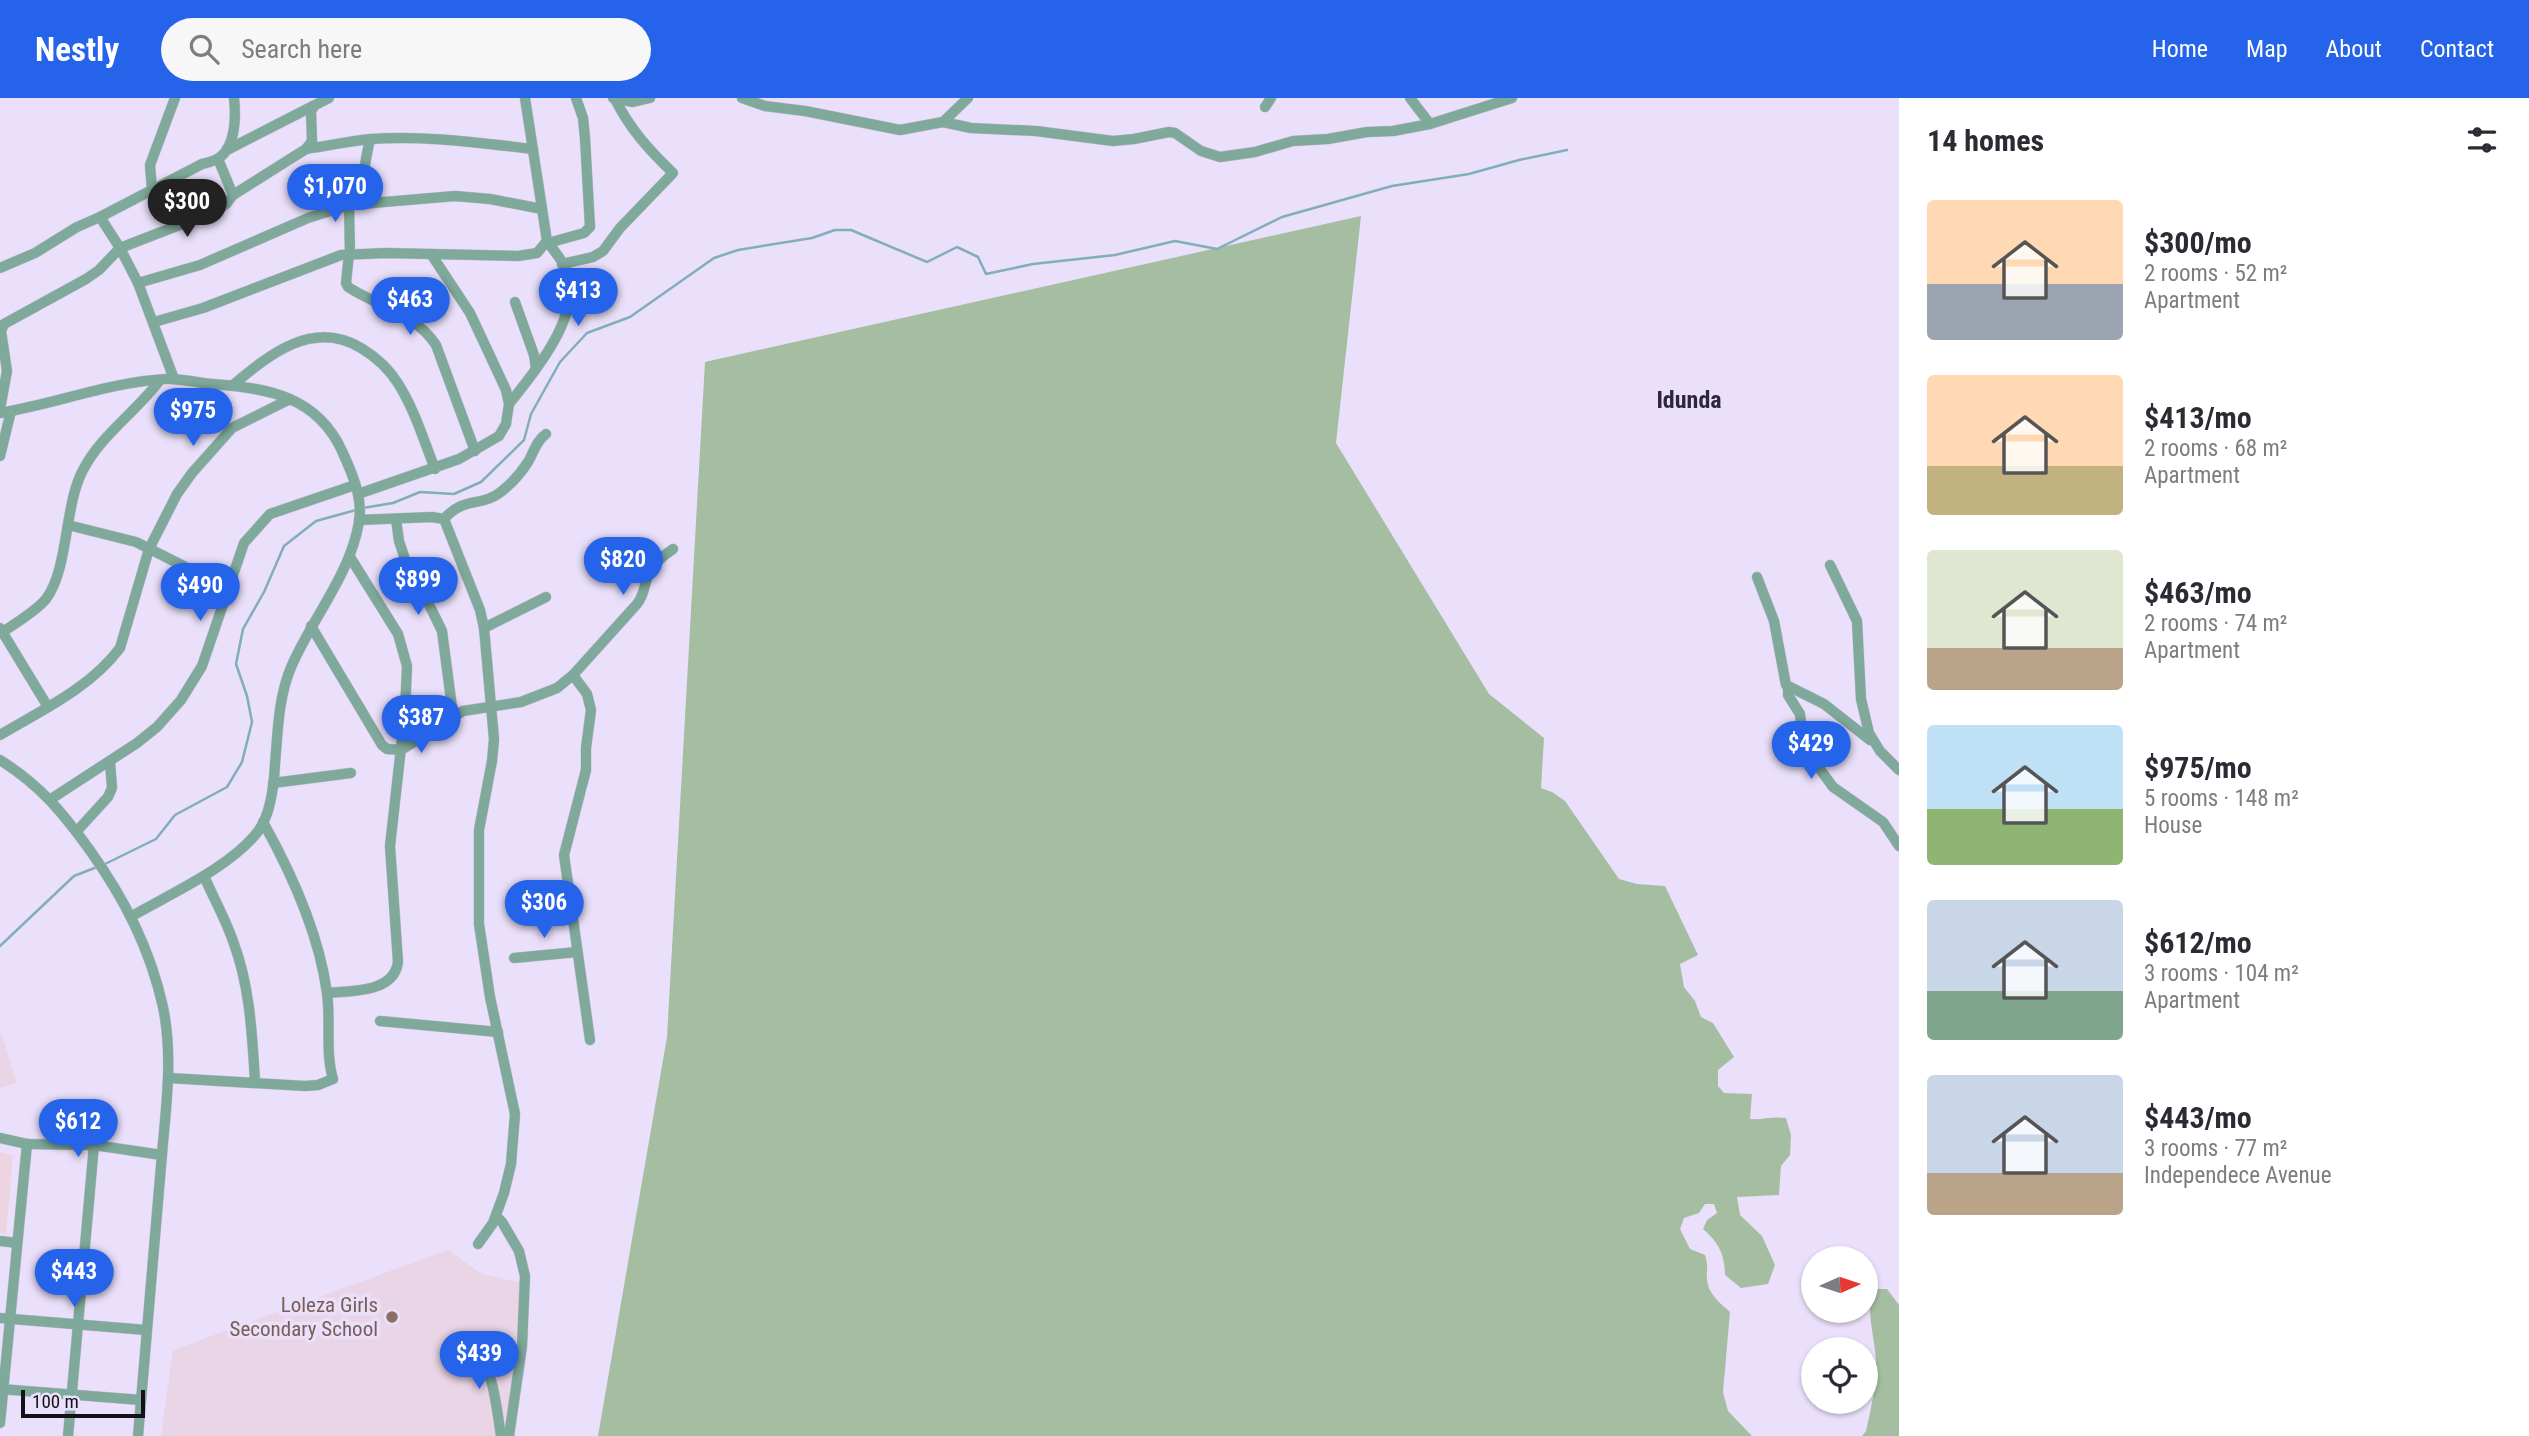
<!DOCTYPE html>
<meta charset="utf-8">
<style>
:root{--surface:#fff;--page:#f7f7f7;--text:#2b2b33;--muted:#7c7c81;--accent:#2563eb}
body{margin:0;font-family:"Roboto Condensed",sans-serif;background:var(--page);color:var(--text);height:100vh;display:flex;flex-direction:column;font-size:26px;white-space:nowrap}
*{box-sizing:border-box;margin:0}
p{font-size:23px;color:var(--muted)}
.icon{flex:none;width:38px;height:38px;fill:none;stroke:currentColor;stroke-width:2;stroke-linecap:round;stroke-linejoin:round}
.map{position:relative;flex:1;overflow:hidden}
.sheet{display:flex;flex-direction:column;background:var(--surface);width:630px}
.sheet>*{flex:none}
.needle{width:46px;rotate:87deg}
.controls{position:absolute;left:1801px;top:1148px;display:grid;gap:14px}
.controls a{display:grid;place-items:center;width:77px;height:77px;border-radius:50%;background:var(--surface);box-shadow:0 2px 5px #0004;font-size:35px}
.scale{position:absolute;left:21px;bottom:18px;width:124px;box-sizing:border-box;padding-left:7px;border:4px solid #141019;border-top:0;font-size:19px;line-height:24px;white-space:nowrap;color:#141019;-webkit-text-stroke:5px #eae0fb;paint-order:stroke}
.price{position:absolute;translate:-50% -60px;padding:0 16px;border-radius:24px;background:var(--accent);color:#fff;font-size:23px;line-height:46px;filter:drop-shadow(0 2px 4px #0008)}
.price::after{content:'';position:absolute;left:50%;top:42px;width:21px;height:16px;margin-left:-10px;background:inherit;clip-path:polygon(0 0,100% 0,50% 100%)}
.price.current{background:#222;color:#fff}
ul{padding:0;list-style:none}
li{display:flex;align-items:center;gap:21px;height:175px;padding:0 28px}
li span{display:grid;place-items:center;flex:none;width:196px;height:140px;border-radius:7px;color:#555}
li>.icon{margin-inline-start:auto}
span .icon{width:84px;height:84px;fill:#fffc;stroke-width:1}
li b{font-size:30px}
h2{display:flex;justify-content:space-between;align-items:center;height:84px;padding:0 28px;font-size:30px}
header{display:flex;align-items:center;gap:42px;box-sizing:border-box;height:98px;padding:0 35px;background:var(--accent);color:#fff}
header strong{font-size:33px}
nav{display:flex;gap:38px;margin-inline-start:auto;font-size:24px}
.search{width:490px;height:63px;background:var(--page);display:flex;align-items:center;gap:18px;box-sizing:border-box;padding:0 24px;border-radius:38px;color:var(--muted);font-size:26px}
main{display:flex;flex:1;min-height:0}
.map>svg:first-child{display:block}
.education{fill:#e9d5e5}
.medical{fill:#ecd4e0}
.green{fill:#a5bea2}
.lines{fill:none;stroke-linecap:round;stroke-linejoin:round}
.stream{stroke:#81aeb9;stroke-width:2.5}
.street-casing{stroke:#c8bfd7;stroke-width:11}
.street{stroke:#7fa99b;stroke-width:10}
.education-dot{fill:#8d6e63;stroke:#eae0fb;stroke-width:2.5}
.labels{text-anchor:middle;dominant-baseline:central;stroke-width:7;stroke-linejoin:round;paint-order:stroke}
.education-label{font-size:21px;fill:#785e54;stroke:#eae0fb;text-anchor:end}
.quarter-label{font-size:24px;font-weight:bold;fill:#2e263a;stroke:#eae0fb}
</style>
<header>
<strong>Nestly</strong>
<div class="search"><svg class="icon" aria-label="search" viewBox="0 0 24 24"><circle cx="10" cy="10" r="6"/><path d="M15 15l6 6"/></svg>Search here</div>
<nav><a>Home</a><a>Map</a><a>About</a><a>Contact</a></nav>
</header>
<main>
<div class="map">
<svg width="1899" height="1338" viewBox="0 0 1899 1338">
<rect width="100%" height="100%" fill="#eae0fb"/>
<g class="education">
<path d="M 0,932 L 17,985 L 0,990 Z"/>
<path d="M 448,1152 L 482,1176 L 522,1185 L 507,1338 L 161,1338 L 173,1252 Z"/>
</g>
<path class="medical" d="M 0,1054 L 13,1058 L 6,1136 L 0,1135 Z"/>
<g class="green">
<path d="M 1361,118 L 1336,345 L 1489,596 L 1544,640 L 1541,690 L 1552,694 L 1565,703 L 1619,781 L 1637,786 L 1665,788 L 1698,857 L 1680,866 L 1684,889 L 1695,903 L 1701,919 L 1713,925 L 1734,959 L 1718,972 L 1718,988 L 1724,995 L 1752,996 L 1750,1021 C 1763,1022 1773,1018 1786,1020 L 1791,1037 L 1790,1057 L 1781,1068 L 1779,1097 L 1737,1099 L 1740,1117 L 1762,1138 L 1775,1167 L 1768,1186 L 1741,1190 L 1725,1177 C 1725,1156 1718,1144 1703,1131 L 1707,1122 L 1717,1115 L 1714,1106 L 1705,1106 L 1699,1115 L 1684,1120 L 1680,1131 L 1690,1151 L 1705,1157 C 1709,1170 1706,1170 1707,1180 C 1707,1195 1720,1205 1730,1214 L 1723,1294 L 1728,1313 L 1752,1338 L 598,1338 L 667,939 L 705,264 Z"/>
<path d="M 1871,1191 L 1887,1191 L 1899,1207 L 1899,1338 L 1862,1338 L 1866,1333 C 1871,1310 1877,1286 1876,1262 C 1874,1238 1867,1215 1871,1191 Z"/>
</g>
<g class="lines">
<g class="stream">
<path d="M 363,410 L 393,405 L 420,394 L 454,396 L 481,384 L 524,342 L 531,316 L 560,264 L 587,235 L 630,219 L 714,160 L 738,152 L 812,140 L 835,132 L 851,132 L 927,164 L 957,149 L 978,159 L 986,176 L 1033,166 L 1115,157 L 1175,143 L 1217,151 L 1282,119 L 1392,88 L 1469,76 L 1519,62 L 1567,52"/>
<path d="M 103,767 L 156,741 L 175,717 L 227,689 L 242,664 L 252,624 L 247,598 L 236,566 L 243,531 L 264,494 L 284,448 L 316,423 L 356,412"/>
<path d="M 0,848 L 74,778 L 97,769"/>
</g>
<defs>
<g id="street">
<path d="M 613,0 L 633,4 L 650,0"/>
<path d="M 742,0 L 765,8 L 805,13 L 900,32 L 943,24 L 968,0"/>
<path d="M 1410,0 L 1430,26"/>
<path d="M 1265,9 L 1271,0"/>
<path d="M 943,24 L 971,30 L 1036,33 L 1113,43 L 1134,41 L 1169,34 L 1175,35 L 1201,53 L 1220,59 L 1255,54 L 1293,43 L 1328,41 L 1367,34 L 1393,33 L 1430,26 L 1512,0"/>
<path d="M 306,51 C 328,48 349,43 371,41 C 425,37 480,45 533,51"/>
<path d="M 227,52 L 313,8"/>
<path d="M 218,61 L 233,97"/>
<path d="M 152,92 L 150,67 L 175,0"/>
<path d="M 366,104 C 361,82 365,64 370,41"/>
<path d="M 349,107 L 350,156"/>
<path d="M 100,119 L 202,66 C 207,65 214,63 219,60 C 236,48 236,18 234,0"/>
<path d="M 548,145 L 584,135 L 590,129 L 585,40 L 583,20 L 576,0"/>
<path d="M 349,156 L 346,185 L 348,189 C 379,209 415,215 436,247 L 475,353"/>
<path d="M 562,166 L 593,159 L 603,153 L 620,130 L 673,75 C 649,52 630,31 615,1"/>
<path d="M 0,170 L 35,155 L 77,129 L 100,119 L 120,150 L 213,114 L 226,106 L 233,97 L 306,51 L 312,43 L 311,13 L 315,7 L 329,0"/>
<path d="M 138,185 L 200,167 L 308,120 L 349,107 L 455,98 L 490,101 L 542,111"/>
<path d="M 515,204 L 534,257 L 536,270"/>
<path d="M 154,224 L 203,210 L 341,157 L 386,155 L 518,158 L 537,155 L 547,143 L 525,0"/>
<path d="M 233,287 C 270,256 313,221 361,250 C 376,259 390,272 399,287 C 415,313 424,343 435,371"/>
<path d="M 509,306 C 534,275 581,219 568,175 C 564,164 554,153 547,143"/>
<path d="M 0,311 L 7,273 L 1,233 L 4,226 L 86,181 L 99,172 L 120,150 L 138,185 L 174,281"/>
<path d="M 0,315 C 55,306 110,284 166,281 C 182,280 197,285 213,286 C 267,290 317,298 342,353 C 352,375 363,399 359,424 C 350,477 313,519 292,567 C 278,599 278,632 275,666 C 274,686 271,715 259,732 C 233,768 170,796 132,818"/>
<path d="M 0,358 L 11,313"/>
<path d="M 358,396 L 459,361 L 499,338 L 506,326 L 509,306 L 506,292 L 470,215 L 431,156"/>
<path d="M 396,421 L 399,443 L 409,473 L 422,492 L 442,533 L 453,617"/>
<path d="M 444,421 C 465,397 482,410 502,393 C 512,385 521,375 528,364 C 534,354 536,343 546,336"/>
<path d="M 359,422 L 432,419 L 444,421 L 480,512 L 484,530 L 494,641 L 492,663 L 479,732 L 479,826 L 490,899 L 515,1016 L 511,1066 L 504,1095 L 493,1125 L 478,1146"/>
<path d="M 68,427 L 136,444 L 227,490"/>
<path d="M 1830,467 L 1857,523 L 1861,601 L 1869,635 L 1880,653 L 1899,672"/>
<path d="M 1757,479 L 1774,523 L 1786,587 L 1824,606 L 1870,642"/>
<path d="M 311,528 L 382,647 L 387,651 L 401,652 L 463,613 L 521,604 L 557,590 L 573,577 L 637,506 C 645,496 644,486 649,475 C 654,465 664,457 673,451"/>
<path d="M 0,530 L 48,609"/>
<path d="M 484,530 L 546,499"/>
<path d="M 3,534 C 17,524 35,514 46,501 C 69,470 64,407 83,372 C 101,337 137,313 160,282"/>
<path d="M 573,577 L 587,596 L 591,612 L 586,650 L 586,672 L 564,757 L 590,942"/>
<path d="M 1788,589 L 1788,597 L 1800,616 L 1802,634 L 1811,659 L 1833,689 L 1883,724 L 1899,748"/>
<path d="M 0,637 C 42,612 90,590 120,550 L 149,451 L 177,396 L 192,375 L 232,330 L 290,301"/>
<path d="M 0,662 C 40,687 62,714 89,751 C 124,800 150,850 163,909 C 174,962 165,1015 161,1068 C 154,1158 145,1248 138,1338"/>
<path d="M 273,685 L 351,675"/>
<path d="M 51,701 L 137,645 L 157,629 L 181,602 L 202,568 L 244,445 L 270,416 L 355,387"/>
<path d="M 77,733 L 108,699 L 112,690 L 110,664"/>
<path d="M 204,778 C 213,799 225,820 233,843 C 250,888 252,935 255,983"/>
<path d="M 514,860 L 577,854"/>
<path d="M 327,895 C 351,893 394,895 398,864 L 390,748 L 405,614 L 407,568 L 398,536 L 350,459"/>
<path d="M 380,923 L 498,934"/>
<path d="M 169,980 L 305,988 L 318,987 L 333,981 C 325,954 331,924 327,895 C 319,835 292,776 263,724"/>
<path d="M 0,1040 L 27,1046 L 94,1047 L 162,1057"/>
<path d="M 496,1118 L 502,1124 L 519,1153 L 525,1178 L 522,1248 L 509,1338"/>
<path d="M 0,1143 L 17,1145"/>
<path d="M 0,1220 L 146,1232"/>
<path d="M 470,1241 C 494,1272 495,1300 501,1338"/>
<path d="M 0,1291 L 141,1302"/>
<path d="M 0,1325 L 27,1046"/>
<path d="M 68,1338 L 94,1047"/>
</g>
</defs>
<use href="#street" class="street-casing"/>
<use href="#street" class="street"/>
</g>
<circle class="education-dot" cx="392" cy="1219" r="7"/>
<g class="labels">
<g class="education-label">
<text x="378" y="1207">Loleza Girls<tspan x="378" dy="24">Secondary School</tspan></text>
</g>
<g class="quarter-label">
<text x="1689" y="302">Idunda</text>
</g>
</g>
</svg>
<div class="controls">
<a><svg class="needle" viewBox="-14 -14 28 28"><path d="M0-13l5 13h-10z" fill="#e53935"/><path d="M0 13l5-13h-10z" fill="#7c7c81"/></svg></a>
<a><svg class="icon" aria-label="locate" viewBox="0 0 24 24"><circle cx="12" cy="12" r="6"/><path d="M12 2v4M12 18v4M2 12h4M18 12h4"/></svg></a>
</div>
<div class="scale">100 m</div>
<b class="price" style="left:335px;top:126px">$1,070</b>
<b class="price current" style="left:187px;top:141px">$300</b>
<b class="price" style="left:578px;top:230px">$413</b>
<b class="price" style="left:410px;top:239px">$463</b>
<b class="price" style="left:193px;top:350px">$975</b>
<b class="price" style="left:623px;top:499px">$820</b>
<b class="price" style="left:418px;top:519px">$899</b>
<b class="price" style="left:200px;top:525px">$490</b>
<b class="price" style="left:421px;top:657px">$387</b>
<b class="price" style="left:1811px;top:683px">$429</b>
<b class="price" style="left:544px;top:842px">$306</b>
<b class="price" style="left:78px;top:1061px">$612</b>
<b class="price" style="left:74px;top:1211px">$443</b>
<b class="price" style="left:479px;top:1293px">$439</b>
</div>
<section class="sheet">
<h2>14 homes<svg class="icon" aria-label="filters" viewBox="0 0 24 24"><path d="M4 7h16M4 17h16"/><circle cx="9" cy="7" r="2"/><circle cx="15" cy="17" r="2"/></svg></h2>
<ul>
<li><span style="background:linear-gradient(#ffd9b3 60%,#9aa5b1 0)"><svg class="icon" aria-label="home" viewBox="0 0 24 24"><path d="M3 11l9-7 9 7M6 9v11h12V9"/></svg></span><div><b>$300/mo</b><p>2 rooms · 52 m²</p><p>Apartment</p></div></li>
<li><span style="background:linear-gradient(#ffd9b3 65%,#c2b280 0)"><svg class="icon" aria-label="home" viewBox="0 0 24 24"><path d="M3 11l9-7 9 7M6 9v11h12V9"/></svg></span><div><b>$413/mo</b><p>2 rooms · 68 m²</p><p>Apartment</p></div></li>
<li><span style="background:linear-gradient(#dfe7d0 70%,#b9a48a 0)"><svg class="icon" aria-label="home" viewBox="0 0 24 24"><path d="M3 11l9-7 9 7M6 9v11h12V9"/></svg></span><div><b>$463/mo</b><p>2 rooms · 74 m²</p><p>Apartment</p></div></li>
<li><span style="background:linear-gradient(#bfe0f5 60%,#8fb573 0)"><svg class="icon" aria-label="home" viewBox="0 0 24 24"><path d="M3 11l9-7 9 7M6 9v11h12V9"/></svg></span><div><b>$975/mo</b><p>5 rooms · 148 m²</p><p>House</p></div></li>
<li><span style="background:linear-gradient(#c9d6e8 65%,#7fa58c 0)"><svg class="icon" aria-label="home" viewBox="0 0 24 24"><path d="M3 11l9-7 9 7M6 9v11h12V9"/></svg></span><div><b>$612/mo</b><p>3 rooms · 104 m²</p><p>Apartment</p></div></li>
<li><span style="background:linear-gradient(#c9d6e8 70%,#b9a48a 0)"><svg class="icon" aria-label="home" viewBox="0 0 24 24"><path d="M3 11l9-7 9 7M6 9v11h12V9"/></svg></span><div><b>$443/mo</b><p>3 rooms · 77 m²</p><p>Independece Avenue</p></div></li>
</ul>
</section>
</main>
